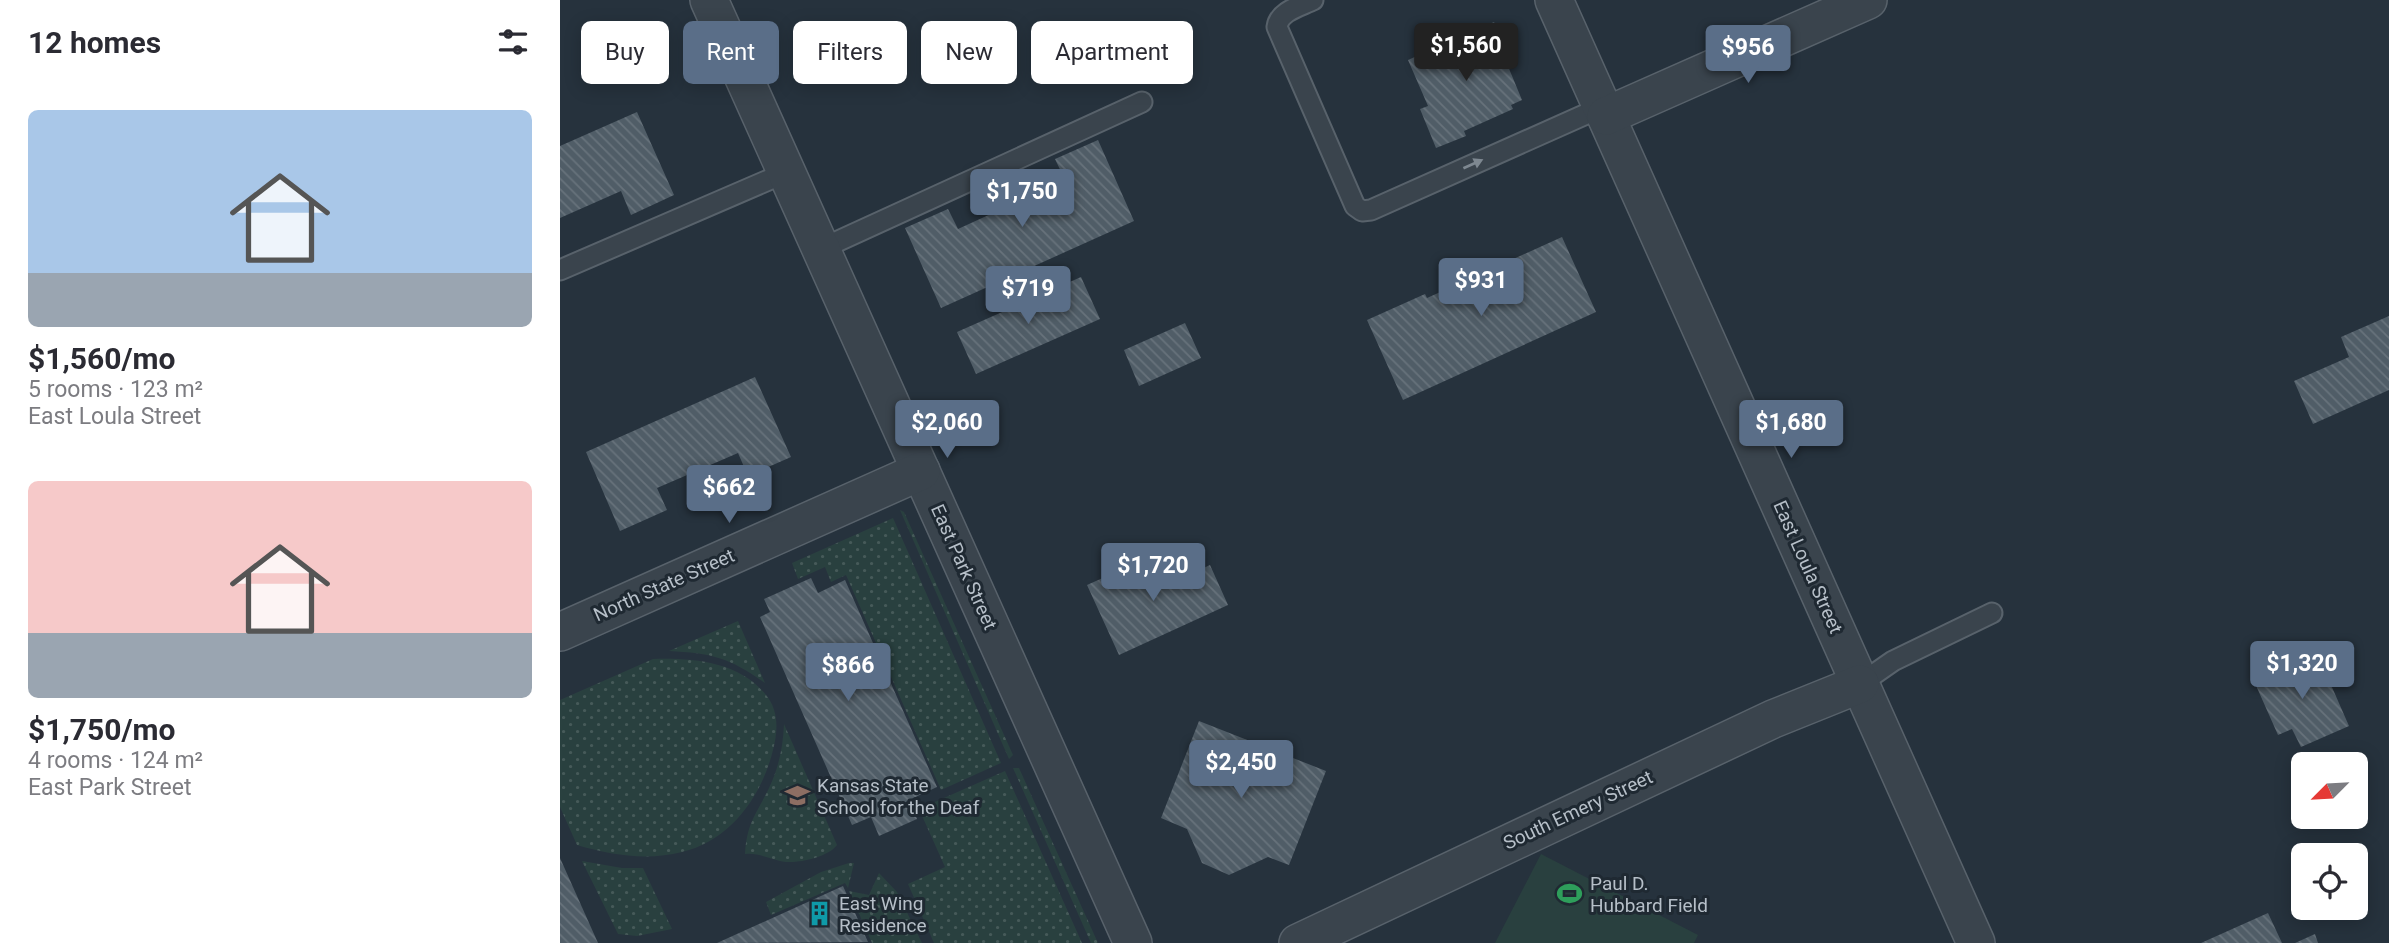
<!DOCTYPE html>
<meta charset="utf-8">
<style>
:root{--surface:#fff;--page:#f7f7f7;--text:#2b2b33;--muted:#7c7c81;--accent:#5a6e88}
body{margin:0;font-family:Roboto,sans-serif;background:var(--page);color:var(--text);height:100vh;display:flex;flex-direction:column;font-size:26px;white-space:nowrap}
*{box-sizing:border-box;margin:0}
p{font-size:23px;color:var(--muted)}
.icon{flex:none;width:38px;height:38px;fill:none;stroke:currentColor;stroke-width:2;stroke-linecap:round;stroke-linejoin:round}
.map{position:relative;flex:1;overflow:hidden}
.drawer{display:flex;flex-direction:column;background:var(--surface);width:560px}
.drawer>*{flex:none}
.top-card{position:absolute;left:21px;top:21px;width:665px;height:63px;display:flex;gap:14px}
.needle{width:46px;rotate:246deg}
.buttons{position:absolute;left:1731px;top:752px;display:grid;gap:14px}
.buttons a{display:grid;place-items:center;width:77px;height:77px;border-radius:10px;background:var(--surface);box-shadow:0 4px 18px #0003;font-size:35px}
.price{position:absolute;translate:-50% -60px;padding:0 16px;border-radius:7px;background:var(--accent);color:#fff;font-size:23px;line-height:46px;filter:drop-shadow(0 2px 4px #0008)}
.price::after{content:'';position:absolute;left:50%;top:42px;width:21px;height:16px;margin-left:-10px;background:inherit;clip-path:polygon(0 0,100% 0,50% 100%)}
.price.selected{background:#222;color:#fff}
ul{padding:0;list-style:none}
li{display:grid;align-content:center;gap:14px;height:371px;padding:0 28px}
li span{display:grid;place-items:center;height:217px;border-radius:10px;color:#555}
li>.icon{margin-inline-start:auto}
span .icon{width:126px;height:126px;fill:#fffc;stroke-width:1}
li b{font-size:30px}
h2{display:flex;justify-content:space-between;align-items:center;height:84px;padding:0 28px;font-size:30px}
.tag{padding:0 24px;border-radius:10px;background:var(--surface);box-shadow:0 4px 18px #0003;font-size:24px;line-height:63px}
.tag.selected{background:var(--accent);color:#fff}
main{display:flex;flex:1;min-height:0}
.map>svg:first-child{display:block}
.grass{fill:url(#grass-dots)}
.park{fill:#29403f}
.building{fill:url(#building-back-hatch)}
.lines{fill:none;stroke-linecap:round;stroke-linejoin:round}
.service-casing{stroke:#58626b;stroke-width:23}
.minor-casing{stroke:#58626b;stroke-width:40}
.service{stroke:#3a444d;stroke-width:19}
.minor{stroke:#3a444d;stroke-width:37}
.oneway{fill:#7e8891}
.labels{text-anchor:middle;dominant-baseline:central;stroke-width:6;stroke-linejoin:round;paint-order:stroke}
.street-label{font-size:19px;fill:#b6bfc8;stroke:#1f2932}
.poi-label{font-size:19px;fill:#b6bfc8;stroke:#1f2932;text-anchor:start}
</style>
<main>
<section class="drawer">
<h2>12 homes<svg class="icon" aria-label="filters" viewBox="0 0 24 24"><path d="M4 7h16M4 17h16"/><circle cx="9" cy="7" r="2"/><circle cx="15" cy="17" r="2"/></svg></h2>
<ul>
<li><span style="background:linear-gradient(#a9c7e8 75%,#9aa5b1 0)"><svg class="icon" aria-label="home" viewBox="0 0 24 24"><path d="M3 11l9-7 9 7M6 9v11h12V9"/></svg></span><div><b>$1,560/mo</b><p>5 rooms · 123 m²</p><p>East Loula Street</p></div></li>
<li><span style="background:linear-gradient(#f6c9c9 70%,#9aa5b1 0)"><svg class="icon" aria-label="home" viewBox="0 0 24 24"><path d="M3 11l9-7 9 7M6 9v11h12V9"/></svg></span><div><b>$1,750/mo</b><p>4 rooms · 124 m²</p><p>East Park Street</p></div></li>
</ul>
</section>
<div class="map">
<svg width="1829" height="943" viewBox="0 0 1829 943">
<defs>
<pattern id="grass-dots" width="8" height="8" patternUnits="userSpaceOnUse" patternTransform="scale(1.75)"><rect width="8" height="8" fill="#29403f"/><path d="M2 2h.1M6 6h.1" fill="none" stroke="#465a59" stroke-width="1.8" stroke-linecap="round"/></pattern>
<pattern id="building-back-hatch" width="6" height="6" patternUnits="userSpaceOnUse" patternTransform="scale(1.75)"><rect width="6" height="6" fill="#505d67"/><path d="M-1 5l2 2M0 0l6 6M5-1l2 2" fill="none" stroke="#67727b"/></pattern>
</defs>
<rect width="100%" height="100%" fill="#26323d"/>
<g class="grass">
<path d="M 340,510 L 344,512 L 453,755 L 449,759 Z"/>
<path d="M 333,518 L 441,763 L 381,790 L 286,575 L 271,582 L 265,567 L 238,579 L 232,563 Z"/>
<path d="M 178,621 L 205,683 C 170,658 152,653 109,651 Z"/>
<path d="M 93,659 C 132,658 179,661 206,695 C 219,711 218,731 213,750 C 202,796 170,841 122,852 C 87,861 51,855 17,845 L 0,807 L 0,700 Z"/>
<path d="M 224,724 L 277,845 C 269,856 244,862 230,862 C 214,862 201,852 185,854 C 187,822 196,815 209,788 C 219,767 223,747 224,724 Z"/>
<path d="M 453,768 L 459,768 L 538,943 L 531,943 Z"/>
<path d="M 445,771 L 522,943 L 374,943 L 348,884 L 385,867 L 359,809 Z"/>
<path d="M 22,861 L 62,868 L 83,868 L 112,929 L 77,936 L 58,934 Z"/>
<path d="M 289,863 L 294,863 L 288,888 L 285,883 L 211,915 L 206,902 L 261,872 Z"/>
<path d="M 319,873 L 337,892 L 362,943 L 312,943 L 289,891 L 309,895 Z"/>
</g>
<path class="park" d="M 981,854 L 1138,935 L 1134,943 L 935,943 Z"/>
<g class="building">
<path d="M 934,22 L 940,36 L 947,33 L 956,55 L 945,59 L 962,100 L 951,105 L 953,109 L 904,131 L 906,136 L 876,148 L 860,109 L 868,106 L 848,60 Z"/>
<path d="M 77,112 L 114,195 L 71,215 L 61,191 L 0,218 L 0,146 Z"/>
<path d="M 538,140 L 574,221 L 381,308 L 345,228 L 388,209 L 398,229 L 505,180 L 495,159 Z"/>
<path d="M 1002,237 L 1036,312 L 843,400 L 807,320 L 865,294 L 867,298 Z"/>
<path d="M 521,277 L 540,319 L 416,374 L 397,332 Z"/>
<path d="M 1829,316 L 1829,390 L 1753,424 L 1734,381 L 1789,357 L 1781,337 Z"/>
<path d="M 625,323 L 641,358 L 579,386 L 564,350 Z"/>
<path d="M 195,377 L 231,457 L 188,476 L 178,453 L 97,488 L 107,510 L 60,531 L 26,452 Z"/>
<path d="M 592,556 L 605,586 L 650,565 L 668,605 L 559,655 L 527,585 Z"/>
<path d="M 251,578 L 258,593 L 285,580 L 377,787 L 349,800 L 357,819 L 319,836 L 311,817 L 292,825 L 200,617 L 210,612 L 204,599 Z"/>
<path d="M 1757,653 L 1789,726 L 1741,747 L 1732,729 L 1718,735 L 1694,681 Z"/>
<path d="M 639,721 L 766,771 L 729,865 L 708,857 L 669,875 L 642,863 L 627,829 L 601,818 Z"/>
<path d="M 0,858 L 38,943 L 0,943 Z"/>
<path d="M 283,886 L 308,942 L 157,943 Z"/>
<path d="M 1708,913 L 1722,943 L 1641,943 Z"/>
<path d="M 1755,934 L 1758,943 L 1735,943 Z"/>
</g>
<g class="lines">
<defs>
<g id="service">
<path d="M 753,0 C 741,6 719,11 717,27 L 795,206 L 802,211 L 811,210 L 1042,107"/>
<path d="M 261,249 L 582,102"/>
<path d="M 0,270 L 227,172"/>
<path d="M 1300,684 L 1333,661 L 1432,613"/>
</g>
<g id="minor">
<path d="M 149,0 L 573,943"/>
<path d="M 994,0 L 1416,943"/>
<path d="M 1046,116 L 1308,0"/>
<path d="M 0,632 L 361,471"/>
<path d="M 738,943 L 1213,719 L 1300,684"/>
</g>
</defs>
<use href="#service" class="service-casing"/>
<use href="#minor" class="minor-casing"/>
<use href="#service" class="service"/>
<use href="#minor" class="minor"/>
</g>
<defs><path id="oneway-solid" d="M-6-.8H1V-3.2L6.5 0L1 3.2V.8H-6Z" transform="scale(1.75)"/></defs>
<use class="oneway" href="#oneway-solid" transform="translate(913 164) rotate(-24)"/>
<defs>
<symbol id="school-bare" viewBox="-9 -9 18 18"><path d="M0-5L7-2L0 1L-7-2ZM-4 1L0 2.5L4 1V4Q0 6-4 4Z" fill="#8d6e63" stroke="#1f2932" stroke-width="2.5" paint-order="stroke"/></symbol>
<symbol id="stadium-bare" viewBox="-9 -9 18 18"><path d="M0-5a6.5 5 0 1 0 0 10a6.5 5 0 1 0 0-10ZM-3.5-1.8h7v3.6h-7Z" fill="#2e9e5b" stroke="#1f2932" stroke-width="2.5" paint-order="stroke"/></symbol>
<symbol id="building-bare" viewBox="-9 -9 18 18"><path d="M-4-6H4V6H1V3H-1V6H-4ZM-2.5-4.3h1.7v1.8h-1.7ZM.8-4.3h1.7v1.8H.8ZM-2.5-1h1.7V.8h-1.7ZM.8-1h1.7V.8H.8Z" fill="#0f9aa8" stroke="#1f2932" stroke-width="2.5" paint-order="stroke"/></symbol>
</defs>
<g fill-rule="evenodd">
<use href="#school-bare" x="220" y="778" width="35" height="35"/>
<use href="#stadium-bare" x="992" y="876" width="35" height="35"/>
<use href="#building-bare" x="242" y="896" width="35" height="35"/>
</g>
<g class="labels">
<g class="street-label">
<text transform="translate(404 567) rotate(66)">East Park Street</text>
<text transform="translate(1248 567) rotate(66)">East Loula Street</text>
<text transform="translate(104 585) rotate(-24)">North State Street</text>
<text transform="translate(1018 810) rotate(-25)">South Emery Street</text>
</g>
<g class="poi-label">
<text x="257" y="785">Kansas State<tspan x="257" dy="22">School for the Deaf</tspan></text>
<text x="1030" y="883">Paul D.<tspan x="1030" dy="22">Hubbard Field</tspan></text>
<text x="279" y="903">East Wing<tspan x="279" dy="22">Residence</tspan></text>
</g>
</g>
</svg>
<div class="buttons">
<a><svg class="needle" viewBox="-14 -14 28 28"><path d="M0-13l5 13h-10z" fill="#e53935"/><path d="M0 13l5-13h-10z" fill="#7c7c81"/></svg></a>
<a><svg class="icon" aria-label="locate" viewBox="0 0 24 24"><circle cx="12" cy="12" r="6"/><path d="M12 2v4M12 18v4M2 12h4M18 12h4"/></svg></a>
</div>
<b class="price selected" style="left:906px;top:83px">$1,560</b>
<b class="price" style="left:1188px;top:85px">$956</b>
<b class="price" style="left:462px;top:229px">$1,750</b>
<b class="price" style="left:921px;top:318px">$931</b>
<b class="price" style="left:468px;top:326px">$719</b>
<b class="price" style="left:387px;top:460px">$2,060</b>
<b class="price" style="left:1231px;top:460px">$1,680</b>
<b class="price" style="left:169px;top:525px">$662</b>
<b class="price" style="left:593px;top:603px">$1,720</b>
<b class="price" style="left:1742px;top:701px">$1,320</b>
<b class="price" style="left:288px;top:703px">$866</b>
<b class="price" style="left:681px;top:800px">$2,450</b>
<div class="top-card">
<a class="tag">Buy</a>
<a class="tag selected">Rent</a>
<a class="tag">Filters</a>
<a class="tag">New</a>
<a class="tag">Apartment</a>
</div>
</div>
</main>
